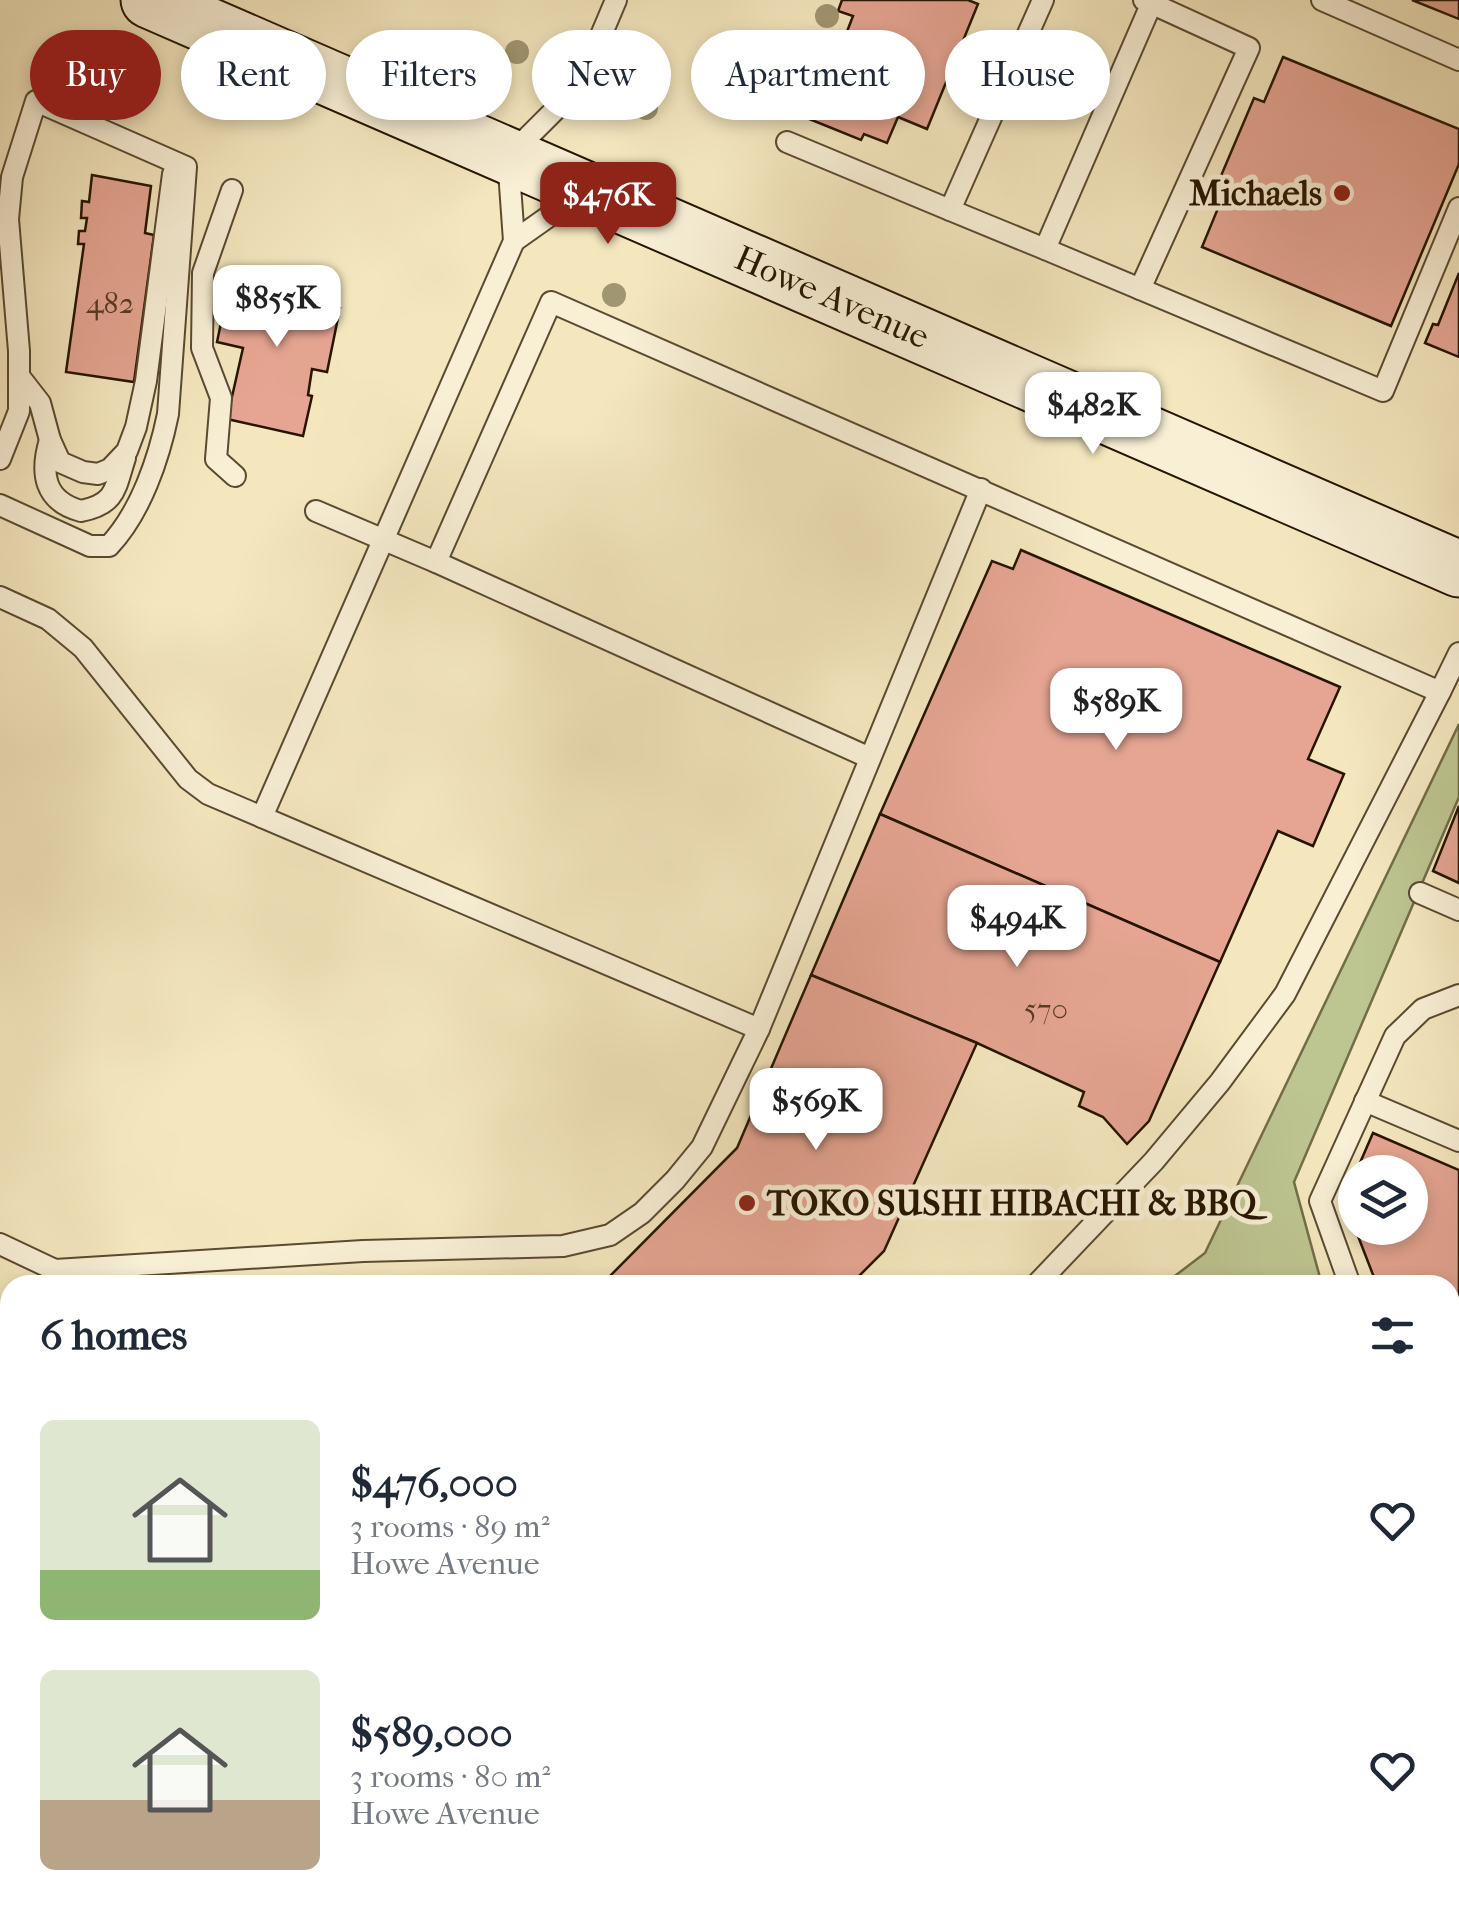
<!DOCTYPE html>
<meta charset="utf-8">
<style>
:root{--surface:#fff;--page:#f2f2f3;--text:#1f2937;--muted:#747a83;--accent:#8f2418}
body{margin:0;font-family:"IM FELL French Canon",serif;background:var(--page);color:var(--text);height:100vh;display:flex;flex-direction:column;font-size:38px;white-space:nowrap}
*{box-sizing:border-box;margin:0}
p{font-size:32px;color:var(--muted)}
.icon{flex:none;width:55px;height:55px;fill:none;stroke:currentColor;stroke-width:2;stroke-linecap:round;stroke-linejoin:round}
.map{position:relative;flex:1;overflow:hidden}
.details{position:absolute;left:0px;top:1275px;width:1460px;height:640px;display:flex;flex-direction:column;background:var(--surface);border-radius:30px 30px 0 0;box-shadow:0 5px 15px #0003}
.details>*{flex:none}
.hud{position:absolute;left:30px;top:30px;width:1400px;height:90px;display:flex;gap:20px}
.tools{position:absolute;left:1338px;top:1155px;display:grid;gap:20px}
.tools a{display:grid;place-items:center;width:90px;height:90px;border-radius:50%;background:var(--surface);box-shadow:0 5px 15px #0003;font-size:50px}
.price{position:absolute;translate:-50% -85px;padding:0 22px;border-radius:20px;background:#fff;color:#222;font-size:32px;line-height:65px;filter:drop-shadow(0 2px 5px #0008)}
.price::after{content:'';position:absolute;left:50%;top:60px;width:30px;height:22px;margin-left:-15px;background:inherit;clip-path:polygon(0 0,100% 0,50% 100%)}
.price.on{background:var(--accent);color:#fff}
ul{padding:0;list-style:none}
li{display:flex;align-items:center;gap:30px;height:250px;padding:0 40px}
li span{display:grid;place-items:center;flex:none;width:280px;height:200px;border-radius:15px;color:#555}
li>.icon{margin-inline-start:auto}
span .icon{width:120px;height:120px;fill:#fffc;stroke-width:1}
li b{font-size:42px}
h2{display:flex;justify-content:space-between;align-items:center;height:120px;padding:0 40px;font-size:42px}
.tag{padding:0 35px;border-radius:45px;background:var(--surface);box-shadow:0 5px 15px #0003;font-size:35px;line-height:90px}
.tag.on{background:var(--accent);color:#fff}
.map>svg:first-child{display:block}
.green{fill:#bdc590;stroke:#726d48;stroke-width:2.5}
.building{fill:#e5a592;stroke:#261500;stroke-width:2.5}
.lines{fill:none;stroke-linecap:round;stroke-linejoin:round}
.lane-casing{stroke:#5a4a30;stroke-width:24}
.secondary-casing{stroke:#261500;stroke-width:59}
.lane{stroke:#f8efd5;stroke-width:20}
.secondary{stroke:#f8efd5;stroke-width:55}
.tree{fill:#a09671}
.poi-dot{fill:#8f2418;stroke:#f8efd5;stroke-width:4}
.labels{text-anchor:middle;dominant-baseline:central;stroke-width:10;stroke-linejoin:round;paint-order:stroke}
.number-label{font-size:30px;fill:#563924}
.poi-label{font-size:35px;font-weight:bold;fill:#261500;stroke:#f8efd5;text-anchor:end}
.street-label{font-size:35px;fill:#261500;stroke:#f8efd5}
</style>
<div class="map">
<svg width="1459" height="1915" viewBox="0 0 1459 1915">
<rect width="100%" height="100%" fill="#f4e7be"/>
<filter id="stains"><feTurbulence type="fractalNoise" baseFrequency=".002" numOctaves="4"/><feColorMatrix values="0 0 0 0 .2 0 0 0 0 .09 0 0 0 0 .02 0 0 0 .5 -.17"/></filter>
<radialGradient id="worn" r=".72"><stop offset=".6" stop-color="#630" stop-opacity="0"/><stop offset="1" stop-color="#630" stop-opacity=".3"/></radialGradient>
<g class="green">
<path d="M 1459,724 L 1459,797 L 1294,1182 L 1322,1285 L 1163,1285 L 1205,1253 Z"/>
<path d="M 1450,1608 L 1459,1627 L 1459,1751 L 1450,1747 Z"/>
<path d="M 10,1788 L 10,1905 L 1129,1905 L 1125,1915 L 0,1915 L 0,1791 Z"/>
</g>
<g class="building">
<path d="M 842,0 L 968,0 L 978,4 L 927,129 L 898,117 L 887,143 L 864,134 L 861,140 L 787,110 L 820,32 L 843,42 L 853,16 L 838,11 Z"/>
<path d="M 1412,0 L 1459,0 L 1459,19 Z"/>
<path d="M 1283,57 L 1459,129 L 1459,164 L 1391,326 L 1202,247 L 1221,201 L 1212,197 L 1254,98 L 1264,102 Z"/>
<path d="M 92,175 L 151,186 L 145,233 L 154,235 L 134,382 L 66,372 L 84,244 L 78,244 L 79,231 L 85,231 L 87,218 L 81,218 L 82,201 L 89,202 Z"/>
<path d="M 1459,273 L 1459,357 L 1425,343 L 1433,324 L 1438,325 Z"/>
<path d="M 257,276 L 312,288 L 323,286 L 330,291 L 329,295 L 334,295 L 332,306 L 340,308 L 327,372 L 312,369 L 308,395 L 312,396 L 303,436 L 227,419 L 243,348 L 217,342 L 229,284 L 255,289 Z"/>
<path d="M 1021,550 L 1340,687 L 1308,759 L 1344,774 L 1313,846 L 1278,831 L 1220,962 L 880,814 L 992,561 L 1013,569 Z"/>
<path d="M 1459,806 L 1459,883 L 1433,871 Z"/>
<path d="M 880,814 L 1220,962 L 1149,1121 L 1127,1144 L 1103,1117 L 1079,1106 L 1084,1092 L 977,1043 L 811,975 Z"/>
<path d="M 811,975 L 977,1043 L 884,1251 L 850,1285 L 608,1285 L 608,1278 L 737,1148 Z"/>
<path d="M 1373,1133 L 1459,1170 L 1459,1485 L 1450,1469 L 1450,1285 L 1377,1285 L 1344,1200 L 1355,1175 L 1355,1228 L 1410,1228 L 1410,1172 L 1356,1172 Z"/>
<path d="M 608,1278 L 608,1285 L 472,1285 Z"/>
<path d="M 437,1281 L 455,1285 L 324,1285 Z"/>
<path d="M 1192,1905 L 1257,1905 L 1275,1913 L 1279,1905 L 1445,1905 L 1459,1911 L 1459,1915 L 1188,1915 Z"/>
</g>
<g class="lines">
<defs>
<g id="lane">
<path d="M 1043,0 L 950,210 L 1045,249"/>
<path d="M 1153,0 L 1045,249 L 1383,391 L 1459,208"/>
<path d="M 1322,0 L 1459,60"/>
<path d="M 787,142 L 950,210"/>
<path d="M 232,190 L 203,273 L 202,348 L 221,398 L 216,459 L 235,476"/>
<path d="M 514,241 L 582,193"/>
<path d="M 1140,289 L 1249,48 L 1144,0"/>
<path d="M 19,376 L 40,403 L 50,440 L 60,462 L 83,472 L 98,474 L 110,469 L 127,451 L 136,427 L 146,381 L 173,174"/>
<path d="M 50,440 C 40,473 44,501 81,511 C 116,504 115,489 125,458"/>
<path d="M 0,459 L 19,411 L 19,351 L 8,219 L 12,177 L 36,101 L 186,167 L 168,414 C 159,458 141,512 109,546 L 90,546 L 0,505"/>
<path d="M 316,511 L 436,562"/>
<path d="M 0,597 L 48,619 L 83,648 L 188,779 L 208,794 L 759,1029 L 981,489"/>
<path d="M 870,758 L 436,562 L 551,302 L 1440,692 L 1459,653"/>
<path d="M 262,817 L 514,241 L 508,157 L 580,85 L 616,0"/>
<path d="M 1420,893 L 1459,910"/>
<path d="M 1365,1101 L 1459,1141"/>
<path d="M 0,1244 L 55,1270 L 363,1251 L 563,1246 L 610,1235 L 642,1213 L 675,1180 L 702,1147 L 759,1029"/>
<path d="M 1036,1285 L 1154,1161 L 1220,1082 L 1285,994 L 1440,692"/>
<path d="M 1350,1285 L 1320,1201 L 1395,1036 L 1423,1009 L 1459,995"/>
<path d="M 0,1498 L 10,1475"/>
<path d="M 1450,1552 L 1459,1575"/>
<path d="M 0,1761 L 10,1760"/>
<path d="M 1450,1837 L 1459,1841"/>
<path d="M 1158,1915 L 1162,1905"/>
</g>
<g id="secondary">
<path id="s1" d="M 149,0 L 1459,569"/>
</g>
</defs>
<use href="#lane" class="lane-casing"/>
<use href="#secondary" class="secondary-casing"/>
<use href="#lane" class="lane"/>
<use href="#secondary" class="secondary"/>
</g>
<g class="tree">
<circle cx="827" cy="16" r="12"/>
<circle cx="639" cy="50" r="12"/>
<circle cx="517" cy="52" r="12"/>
<circle cx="622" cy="95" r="12"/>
<circle cx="646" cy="108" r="12"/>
<circle cx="614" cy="295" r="12"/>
</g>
<g class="poi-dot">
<circle cx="1342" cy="193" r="10"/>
<circle cx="747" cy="1203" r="10"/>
</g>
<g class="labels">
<g class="number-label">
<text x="110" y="303">482</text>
<text x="1046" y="1009">570</text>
</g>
<g class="poi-label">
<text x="1322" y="193">Michaels</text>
<text x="767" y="1203" text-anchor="start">TOKO SUSHI HIBACHI &amp; BBQ</text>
</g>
<g class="street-label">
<text stroke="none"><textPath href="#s1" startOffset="745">Howe Avenue</textPath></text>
</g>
</g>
<rect width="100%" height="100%" filter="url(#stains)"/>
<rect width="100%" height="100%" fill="url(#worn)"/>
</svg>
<div class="tools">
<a><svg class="icon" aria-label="layers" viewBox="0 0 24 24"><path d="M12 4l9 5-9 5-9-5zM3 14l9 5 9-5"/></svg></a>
</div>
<b class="price on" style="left:608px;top:247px">$476K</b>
<b class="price" style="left:277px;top:350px">$855K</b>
<b class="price" style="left:1093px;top:457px">$482K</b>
<b class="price" style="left:1116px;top:753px">$589K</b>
<b class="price" style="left:1017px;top:970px">$494K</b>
<b class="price" style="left:816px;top:1153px">$569K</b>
<div class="hud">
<a class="tag on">Buy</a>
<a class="tag">Rent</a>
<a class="tag">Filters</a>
<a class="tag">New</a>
<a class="tag">Apartment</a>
<a class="tag">House</a>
</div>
<section class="details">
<h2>6 homes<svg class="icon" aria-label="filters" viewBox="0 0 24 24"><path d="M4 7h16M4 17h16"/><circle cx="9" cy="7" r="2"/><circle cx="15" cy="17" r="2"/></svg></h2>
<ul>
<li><span style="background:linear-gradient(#dfe7d0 75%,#8fb573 0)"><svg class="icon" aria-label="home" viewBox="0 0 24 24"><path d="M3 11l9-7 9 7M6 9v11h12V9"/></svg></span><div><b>$476,000</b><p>3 rooms · 89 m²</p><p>Howe Avenue</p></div><svg class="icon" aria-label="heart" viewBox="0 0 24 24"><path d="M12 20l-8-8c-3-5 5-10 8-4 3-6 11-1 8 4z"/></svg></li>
<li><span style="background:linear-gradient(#dfe7d0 65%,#b9a48a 0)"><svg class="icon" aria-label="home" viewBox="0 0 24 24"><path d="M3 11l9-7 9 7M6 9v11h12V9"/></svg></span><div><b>$589,000</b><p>3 rooms · 80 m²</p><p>Howe Avenue</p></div><svg class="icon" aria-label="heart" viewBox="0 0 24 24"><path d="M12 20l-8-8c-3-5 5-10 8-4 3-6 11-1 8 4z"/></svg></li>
</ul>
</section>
</div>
